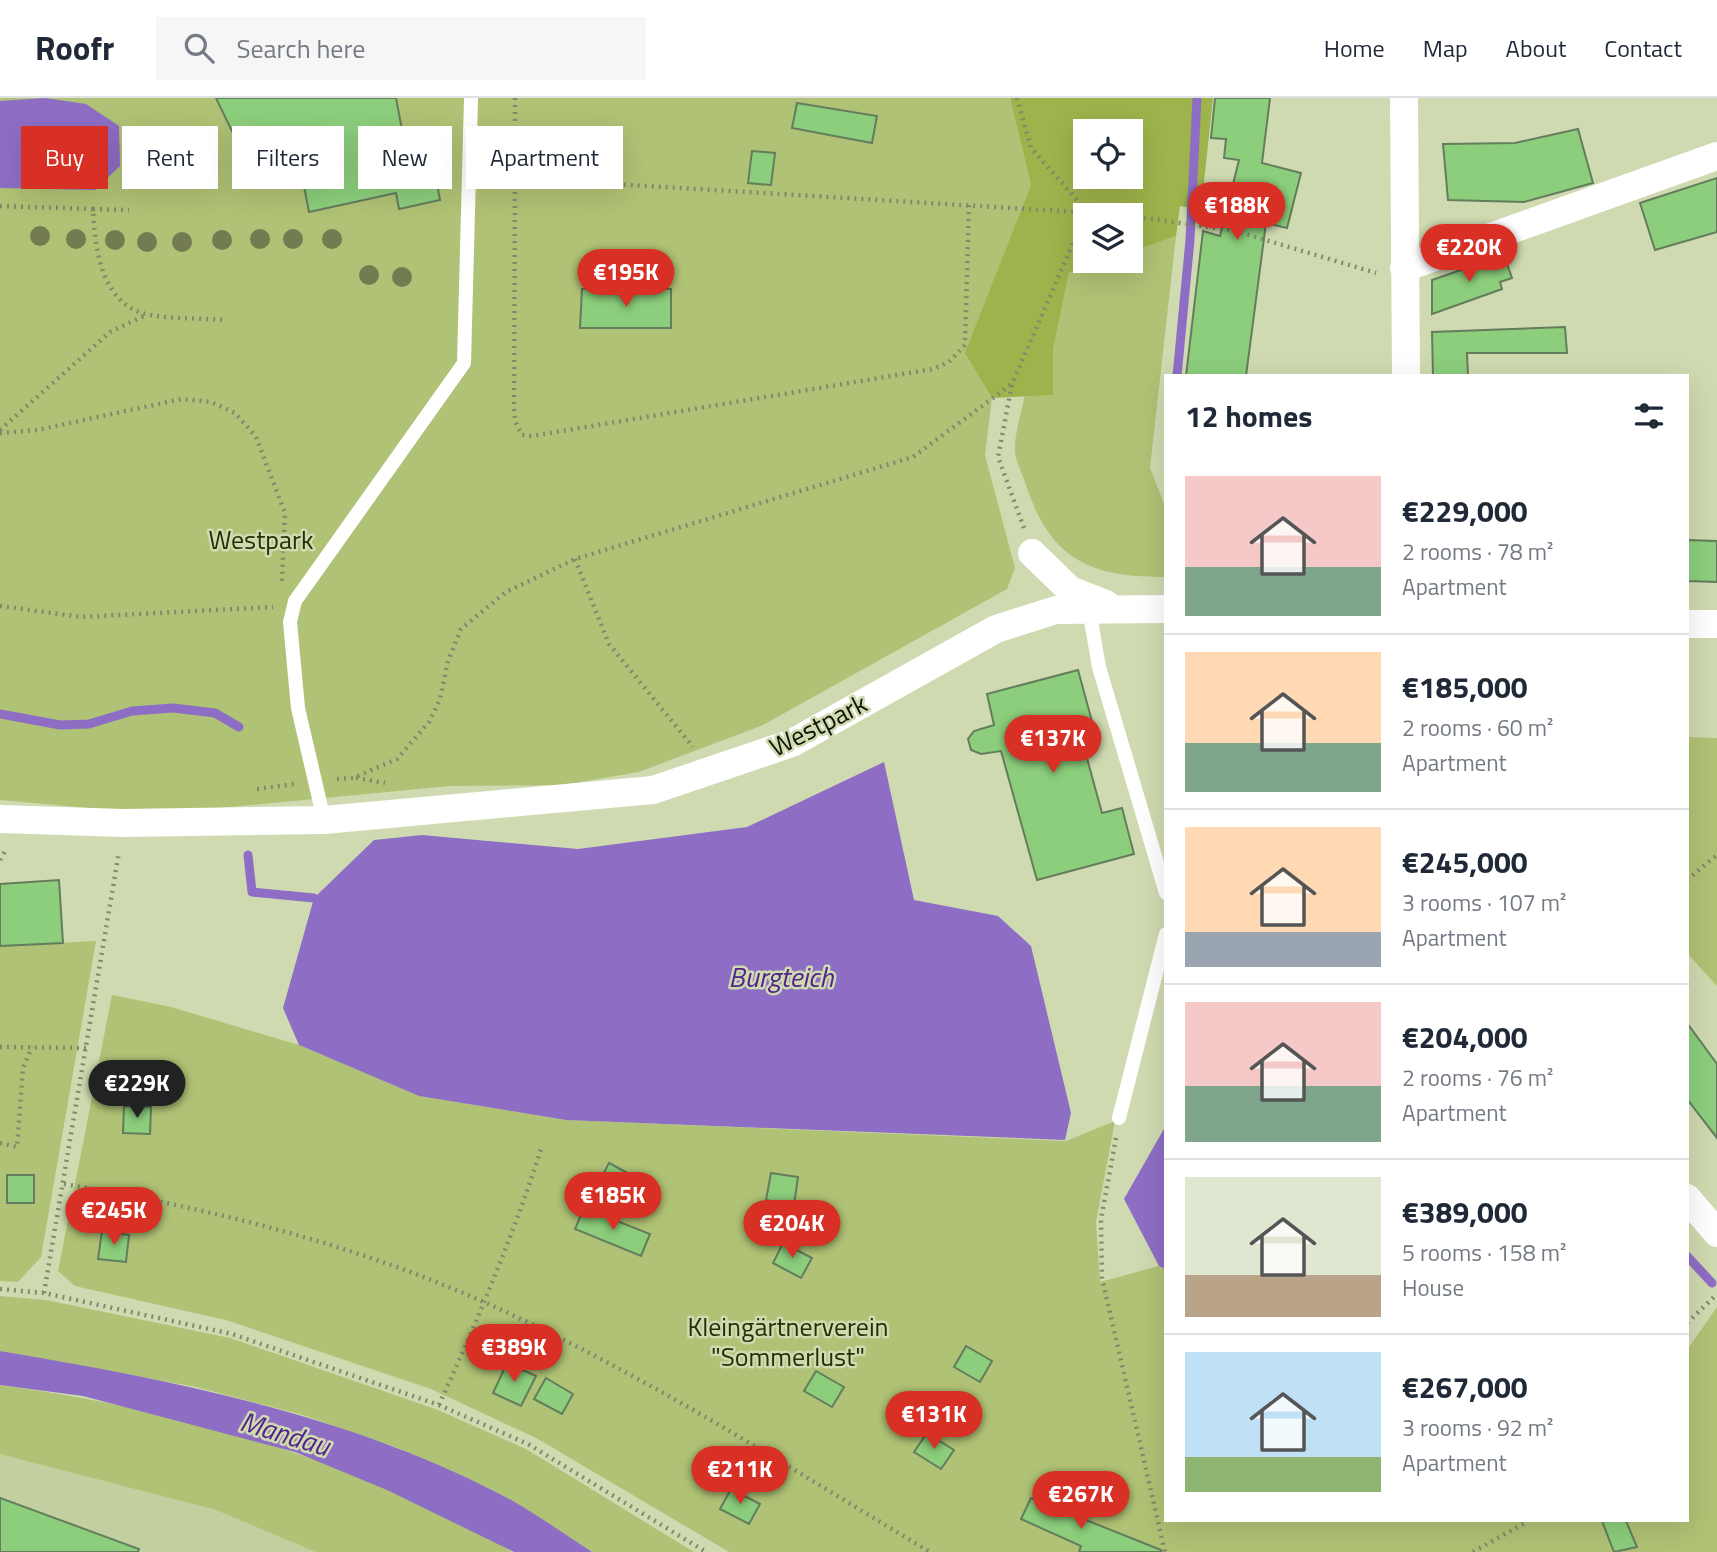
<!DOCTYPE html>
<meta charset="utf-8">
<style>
:root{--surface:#fff;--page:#f6f6f7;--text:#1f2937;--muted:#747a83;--line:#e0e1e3;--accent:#d93025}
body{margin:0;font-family:"Titillium Web",sans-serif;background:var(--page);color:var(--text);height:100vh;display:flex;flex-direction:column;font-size:26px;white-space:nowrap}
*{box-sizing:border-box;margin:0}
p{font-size:23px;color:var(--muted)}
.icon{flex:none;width:38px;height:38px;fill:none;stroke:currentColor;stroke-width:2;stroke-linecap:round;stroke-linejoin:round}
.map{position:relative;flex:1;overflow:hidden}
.drawer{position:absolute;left:1164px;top:276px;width:525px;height:1148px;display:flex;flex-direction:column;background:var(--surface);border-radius:0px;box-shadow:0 7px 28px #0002}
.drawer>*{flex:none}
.top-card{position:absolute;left:21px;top:28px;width:665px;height:63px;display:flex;gap:14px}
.controls{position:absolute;left:1073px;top:21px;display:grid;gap:14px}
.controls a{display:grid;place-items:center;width:70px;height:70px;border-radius:0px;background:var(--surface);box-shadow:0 7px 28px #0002;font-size:35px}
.price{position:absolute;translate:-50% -60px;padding:0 16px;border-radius:24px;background:var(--accent);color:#fff;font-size:23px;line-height:46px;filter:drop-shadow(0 2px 4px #0008)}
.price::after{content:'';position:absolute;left:50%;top:42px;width:21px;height:16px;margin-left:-10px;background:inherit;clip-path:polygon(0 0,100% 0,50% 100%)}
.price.active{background:#222;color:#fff}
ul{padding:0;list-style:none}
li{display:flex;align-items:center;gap:21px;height:175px;padding:0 21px}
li+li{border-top:2px solid var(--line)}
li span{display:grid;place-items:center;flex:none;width:196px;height:140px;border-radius:0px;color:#555}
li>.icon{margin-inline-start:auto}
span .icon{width:84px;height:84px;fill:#fffc;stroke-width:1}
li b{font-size:30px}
h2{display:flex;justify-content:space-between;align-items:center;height:84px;padding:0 21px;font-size:30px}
.tag{padding:0 24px;border-radius:0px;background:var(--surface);box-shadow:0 7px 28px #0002;font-size:24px;line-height:63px}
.tag.active{background:var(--accent);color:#fff}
header{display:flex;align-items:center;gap:42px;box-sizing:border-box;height:98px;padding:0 35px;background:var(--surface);border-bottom:2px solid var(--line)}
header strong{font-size:33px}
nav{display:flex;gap:38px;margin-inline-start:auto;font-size:24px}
.search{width:490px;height:63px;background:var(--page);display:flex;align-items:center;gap:18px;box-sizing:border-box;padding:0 24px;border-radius:0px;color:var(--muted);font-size:26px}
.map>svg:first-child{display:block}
.built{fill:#c2cf9e}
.green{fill:#b0c275}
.forest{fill:#9db34b;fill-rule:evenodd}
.water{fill:#8e6ec5}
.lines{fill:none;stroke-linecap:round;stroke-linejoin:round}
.stream{stroke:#8e6ec5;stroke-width:9}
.building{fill:#8cce7c;stroke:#637d5d;stroke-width:2}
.path{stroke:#828a6b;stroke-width:4.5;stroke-dasharray:2 5;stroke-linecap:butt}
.service{stroke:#fff;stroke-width:14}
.minor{stroke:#fff;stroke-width:28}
.tree{fill:#737c51}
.labels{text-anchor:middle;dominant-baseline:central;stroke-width:5;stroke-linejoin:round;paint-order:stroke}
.park-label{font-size:26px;fill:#272f03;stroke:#cfdab0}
.street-label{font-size:26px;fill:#0f1204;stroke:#cfdab0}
.water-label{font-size:28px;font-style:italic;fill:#53248c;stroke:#cfdab0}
</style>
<header>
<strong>Roofr</strong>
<div class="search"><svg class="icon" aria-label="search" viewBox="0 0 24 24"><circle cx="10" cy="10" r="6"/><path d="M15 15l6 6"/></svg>Search here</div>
<nav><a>Home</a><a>Map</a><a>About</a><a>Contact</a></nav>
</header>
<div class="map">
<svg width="1717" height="1454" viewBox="0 0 1717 1454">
<rect width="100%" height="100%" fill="#cfdab0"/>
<path class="built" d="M 0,1356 L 216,1412 L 316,1454 L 0,1454 Z"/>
<g class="green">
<path d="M 0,0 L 1010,0 L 1031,87 L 966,255 L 992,300 L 985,357 L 1015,470 L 1007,491 L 763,627 L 639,674 L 563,687 L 450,688 L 156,716 L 0,702 Z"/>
<path d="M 1176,138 L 1150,370 L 1165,408 L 1165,479 C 1092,479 1052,463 1027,390 C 1024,379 1016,365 1015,354 C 1014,336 1022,314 1025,296 L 1053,297 L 1053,252 L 1069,175 L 1104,163 L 1130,163 L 1131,154 Z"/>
<path d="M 1687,639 L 1717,640 L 1717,888 L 1687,855 Z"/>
<path d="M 96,843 L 41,1159 L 18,1184 L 0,1183 L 0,848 Z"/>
<path d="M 112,897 L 171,909 L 299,947 L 419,998 L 566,1022 L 1066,1043 L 1115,1023 L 1096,1124 L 1100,1184 L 1159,1168 L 1165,1171 L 1166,1423 L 1687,1423 L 1687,1252 L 1717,1209 L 1717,1454 L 729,1454 L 538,1341 L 431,1291 L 226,1222 L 75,1188 L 58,1173 Z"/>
<path d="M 0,1198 L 46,1202 L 230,1240 L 438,1312 L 526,1351 L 694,1454 L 592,1454 L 499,1395 L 398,1350 L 303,1317 L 196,1289 L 0,1253 Z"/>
<path d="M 0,1287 C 176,1311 359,1362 512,1454 L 316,1454 L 216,1412 L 0,1356 Z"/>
</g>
<path class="forest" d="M 1010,0 L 1213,0 L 1201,112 L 1180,108 L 1176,138 L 1131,154 L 1130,117 L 1085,117 L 1085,163 L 1104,163 L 1069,175 L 1053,252 L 1053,297 L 992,300 L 965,255 L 1031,87 ZM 1085,33 L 1130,33 L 1130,79 L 1085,79 Z"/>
<g class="water">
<path d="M 45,0 L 86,6 L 119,28 L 120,68 L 95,92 L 0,90 L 0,3 Z"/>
<path d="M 884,664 L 914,802 L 998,818 L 1031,848 L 1071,1015 L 1065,1042 L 566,1022 L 419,998 L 299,947 L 283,910 L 314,800 L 374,742 L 422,737 L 578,751 L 747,729 Z"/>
<path d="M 1165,1029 L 1165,1171 L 1159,1168 L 1124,1101 Z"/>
<path d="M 0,1253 C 171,1282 342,1315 498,1395 C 531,1412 561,1434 592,1454 L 514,1454 L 387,1392 L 295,1354 L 83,1298 L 0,1287 Z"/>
</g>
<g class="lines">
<g class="stream">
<path d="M 1177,278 L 1190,142 L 1197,0"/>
<path d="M 0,616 L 60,627 L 89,626 L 132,613 L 173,610 L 215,615 L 239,629"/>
<path d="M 248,757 L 252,794 L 314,800"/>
<path d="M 1687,1158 L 1712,1185"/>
</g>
</g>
<g class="building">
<path d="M 216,0 L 396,0 L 403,37 L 427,34 L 440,102 L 399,111 L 396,95 L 309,114 L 295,42 L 240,50 Z"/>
<path d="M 1215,0 L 1270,0 L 1262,65 L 1301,75 L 1287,130 L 1266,125 L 1246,278 L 1186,278 L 1203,133 L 1220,138 L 1239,62 L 1224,60 L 1226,41 L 1211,40 Z"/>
<path d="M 797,5 L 877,18 L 872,45 L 792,30 Z"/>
<path d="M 1578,31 L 1593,85 L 1524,104 L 1448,102 L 1443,46 L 1515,45 Z"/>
<path d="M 752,53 L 775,55 L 771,87 L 748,85 Z"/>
<path d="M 1717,80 L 1717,134 L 1655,152 L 1640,105 Z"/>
<path d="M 1504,157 L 1512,180 L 1500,184 L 1502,191 L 1432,216 L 1432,182 Z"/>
<path d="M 582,191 L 671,191 L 671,230 L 580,230 Z"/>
<path d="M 1565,229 L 1567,255 L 1467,255 L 1468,278 L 1433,278 L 1432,234 Z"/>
<path d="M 1687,442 L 1717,443 L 1717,484 L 1687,483 Z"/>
<path d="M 1078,572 L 1096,638 L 1082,642 L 1102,715 L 1122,710 L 1134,756 L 1037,782 L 1001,653 L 981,656 L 971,652 L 968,641 L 974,633 L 994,627 L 987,596 Z"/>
<path d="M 59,782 L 63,845 L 0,848 L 0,786 Z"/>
<path d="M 1687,925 L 1717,966 L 1717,1040 L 1687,1001 Z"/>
<path d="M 124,1008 L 151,1009 L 150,1036 L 123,1035 Z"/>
<path d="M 609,1065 L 633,1078 L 620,1102 L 596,1089 Z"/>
<path d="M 771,1075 L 798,1079 L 794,1107 L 766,1102 Z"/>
<rect x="7" y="1077" width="27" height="28"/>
<path d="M 584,1110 L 650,1136 L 641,1158 L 575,1131 Z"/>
<path d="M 102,1133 L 129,1137 L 126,1164 L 98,1161 Z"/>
<path d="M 783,1145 L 812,1160 L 801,1180 L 773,1165 Z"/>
<path d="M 966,1248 L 992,1263 L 980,1284 L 954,1269 Z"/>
<path d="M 507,1265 L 536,1278 L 521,1308 L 493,1295 Z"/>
<path d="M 816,1273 L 844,1289 L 832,1309 L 804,1293 Z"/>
<path d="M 546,1280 L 573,1296 L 562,1316 L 534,1301 Z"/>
<path d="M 927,1335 L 954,1352 L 941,1371 L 914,1354 Z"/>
<path d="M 731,1391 L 760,1406 L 749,1426 L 720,1411 Z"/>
<path d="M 0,1400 L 139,1451 L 138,1454 L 0,1454 Z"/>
<path d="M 1031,1400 L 1161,1452 L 1161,1454 L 1079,1454 L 1081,1448 L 1021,1421 Z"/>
<path d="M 1602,1423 L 1626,1423 L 1637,1449 L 1614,1454 Z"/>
</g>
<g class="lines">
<g class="path">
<path d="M 515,0 L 515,80 L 1127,117"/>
<path d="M 1017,0 L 1031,50 L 1086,112"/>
<path d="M 515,80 L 514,308 L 515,323 L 522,337 L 532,338 L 933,271 L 949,264 L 965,247 L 969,107"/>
<path d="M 0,108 L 93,111 C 95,151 101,208 150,217 C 174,221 201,220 226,222"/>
<path d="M 93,111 L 129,112"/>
<path d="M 1130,118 L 1232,132 L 1376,175"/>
<path d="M 0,332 L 110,234 L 146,217"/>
<path d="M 0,335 L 37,332 L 182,301 L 211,304 L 235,315 L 256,339 L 285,415 L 282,483"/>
<path d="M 1024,430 L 998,359 L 1012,286 L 1087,113"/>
<path d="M 575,461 L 609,546 L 693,649"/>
<path d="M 0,508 L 82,519 L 273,509"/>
<path d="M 356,680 L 385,685"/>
<path d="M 337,681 L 353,680 L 397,661 L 429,624 L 440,601 L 448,563 L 461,531 L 506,494 L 575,461 L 913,359 L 1012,286"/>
<path d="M 257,691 L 294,686"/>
<path d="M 0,762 L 7,750"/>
<path d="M 1687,782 L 1717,757"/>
<path d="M 0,949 L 87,950"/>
<path d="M 1116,1040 L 1101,1121 L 1102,1180 L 1165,1454"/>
<path d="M 0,1045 L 17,1049 L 23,970 L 32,949"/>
<path d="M 64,1086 C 208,1110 352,1145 486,1205 C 641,1274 785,1367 930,1454"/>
<path d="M 0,1191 L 44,1195 L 232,1236 L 439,1307 L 528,1346 L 706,1454"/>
<path d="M 44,1195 L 119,754"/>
<path d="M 1687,1225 L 1717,1196"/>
<path d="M 439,1307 C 477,1223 513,1139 541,1051"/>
<path d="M 1473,1454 L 1528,1423"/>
</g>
<g class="service">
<path d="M 1089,511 L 1099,569 L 1166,795"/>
<path d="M 324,722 L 298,610 L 290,524 L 295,503 L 310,482 L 464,265 L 471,0"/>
<path d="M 1119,1020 L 1166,836"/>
</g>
<g class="minor">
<path d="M 1404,0 L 1406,278"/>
<path d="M 1404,170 L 1717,58"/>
<path d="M 1032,455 L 1070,492 L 1106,506"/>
<path d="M 1687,526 L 1717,526"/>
<path d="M 0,721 L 123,725 L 324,722 L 653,692 L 792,645 L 996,531 L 1056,512 L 1166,511"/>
<path d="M 1687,1100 L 1717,1135"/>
</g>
</g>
<g class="tree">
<circle cx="40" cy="138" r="10"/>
<circle cx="76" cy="141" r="10"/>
<circle cx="260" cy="141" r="10"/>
<circle cx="293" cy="141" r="10"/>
<circle cx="332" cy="141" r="10"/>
<circle cx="115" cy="142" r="10"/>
<circle cx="222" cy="142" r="10"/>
<circle cx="147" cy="144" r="10"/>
<circle cx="182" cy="144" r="10"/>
<circle cx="369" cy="177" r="10"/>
<circle cx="402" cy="179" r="10"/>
</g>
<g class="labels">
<g class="park-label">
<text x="261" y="441">Westpark</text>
<text x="788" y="1228">Kleingärtnerverein<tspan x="788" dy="30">"Sommerlust"</tspan></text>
</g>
<g class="street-label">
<text transform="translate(818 627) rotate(-27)">Westpark</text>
</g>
<g class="water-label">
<text x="781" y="878">Burgteich</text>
<text transform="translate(285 1335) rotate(17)">Mandau</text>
</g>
</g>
</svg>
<div class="controls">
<a><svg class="icon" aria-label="locate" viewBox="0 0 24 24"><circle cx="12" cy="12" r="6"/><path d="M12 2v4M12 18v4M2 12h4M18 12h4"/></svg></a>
<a><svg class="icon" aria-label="layers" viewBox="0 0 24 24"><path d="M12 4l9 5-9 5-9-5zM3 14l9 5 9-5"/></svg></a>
</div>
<b class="price" style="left:1237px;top:144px">€188K</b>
<b class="price" style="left:1469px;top:186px">€220K</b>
<b class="price" style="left:626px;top:211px">€195K</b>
<b class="price" style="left:1053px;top:677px">€137K</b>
<b class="price active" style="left:137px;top:1022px">€229K</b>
<b class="price" style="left:613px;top:1134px">€185K</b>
<b class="price" style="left:114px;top:1149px">€245K</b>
<b class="price" style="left:792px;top:1162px">€204K</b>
<b class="price" style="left:514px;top:1286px">€389K</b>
<b class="price" style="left:934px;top:1353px">€131K</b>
<b class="price" style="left:740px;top:1408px">€211K</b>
<b class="price" style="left:1081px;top:1433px">€267K</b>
<div class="top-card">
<a class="tag active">Buy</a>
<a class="tag">Rent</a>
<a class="tag">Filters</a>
<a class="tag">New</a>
<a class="tag">Apartment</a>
</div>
<section class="drawer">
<h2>12 homes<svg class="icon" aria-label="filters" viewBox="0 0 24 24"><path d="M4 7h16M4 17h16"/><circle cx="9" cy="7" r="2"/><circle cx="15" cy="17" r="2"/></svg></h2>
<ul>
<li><span style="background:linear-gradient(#f6c9c9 65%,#7fa58c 0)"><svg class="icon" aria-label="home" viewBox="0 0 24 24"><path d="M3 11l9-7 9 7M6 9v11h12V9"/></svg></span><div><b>€229,000</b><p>2 rooms · 78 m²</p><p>Apartment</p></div></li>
<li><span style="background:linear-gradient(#ffd9b3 65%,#7fa58c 0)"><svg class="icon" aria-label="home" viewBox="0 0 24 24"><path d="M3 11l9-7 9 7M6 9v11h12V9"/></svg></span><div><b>€185,000</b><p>2 rooms · 60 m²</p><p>Apartment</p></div></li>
<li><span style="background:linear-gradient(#ffd9b3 75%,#9aa5b1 0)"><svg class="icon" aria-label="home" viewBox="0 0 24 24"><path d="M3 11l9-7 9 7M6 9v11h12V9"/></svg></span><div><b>€245,000</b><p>3 rooms · 107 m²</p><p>Apartment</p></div></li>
<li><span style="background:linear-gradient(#f6c9c9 60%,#7fa58c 0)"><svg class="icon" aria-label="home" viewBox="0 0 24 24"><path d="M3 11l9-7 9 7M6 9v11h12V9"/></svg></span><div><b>€204,000</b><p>2 rooms · 76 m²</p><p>Apartment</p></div></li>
<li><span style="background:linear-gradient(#dfe7d0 70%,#b9a48a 0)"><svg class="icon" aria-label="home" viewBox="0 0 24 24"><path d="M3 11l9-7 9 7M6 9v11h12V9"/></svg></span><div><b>€389,000</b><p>5 rooms · 158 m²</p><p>House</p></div></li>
<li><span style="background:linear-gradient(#bfe0f5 75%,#8fb573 0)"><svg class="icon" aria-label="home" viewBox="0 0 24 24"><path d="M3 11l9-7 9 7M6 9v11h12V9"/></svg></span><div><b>€267,000</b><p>3 rooms · 92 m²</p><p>Apartment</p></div></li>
</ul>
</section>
</div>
